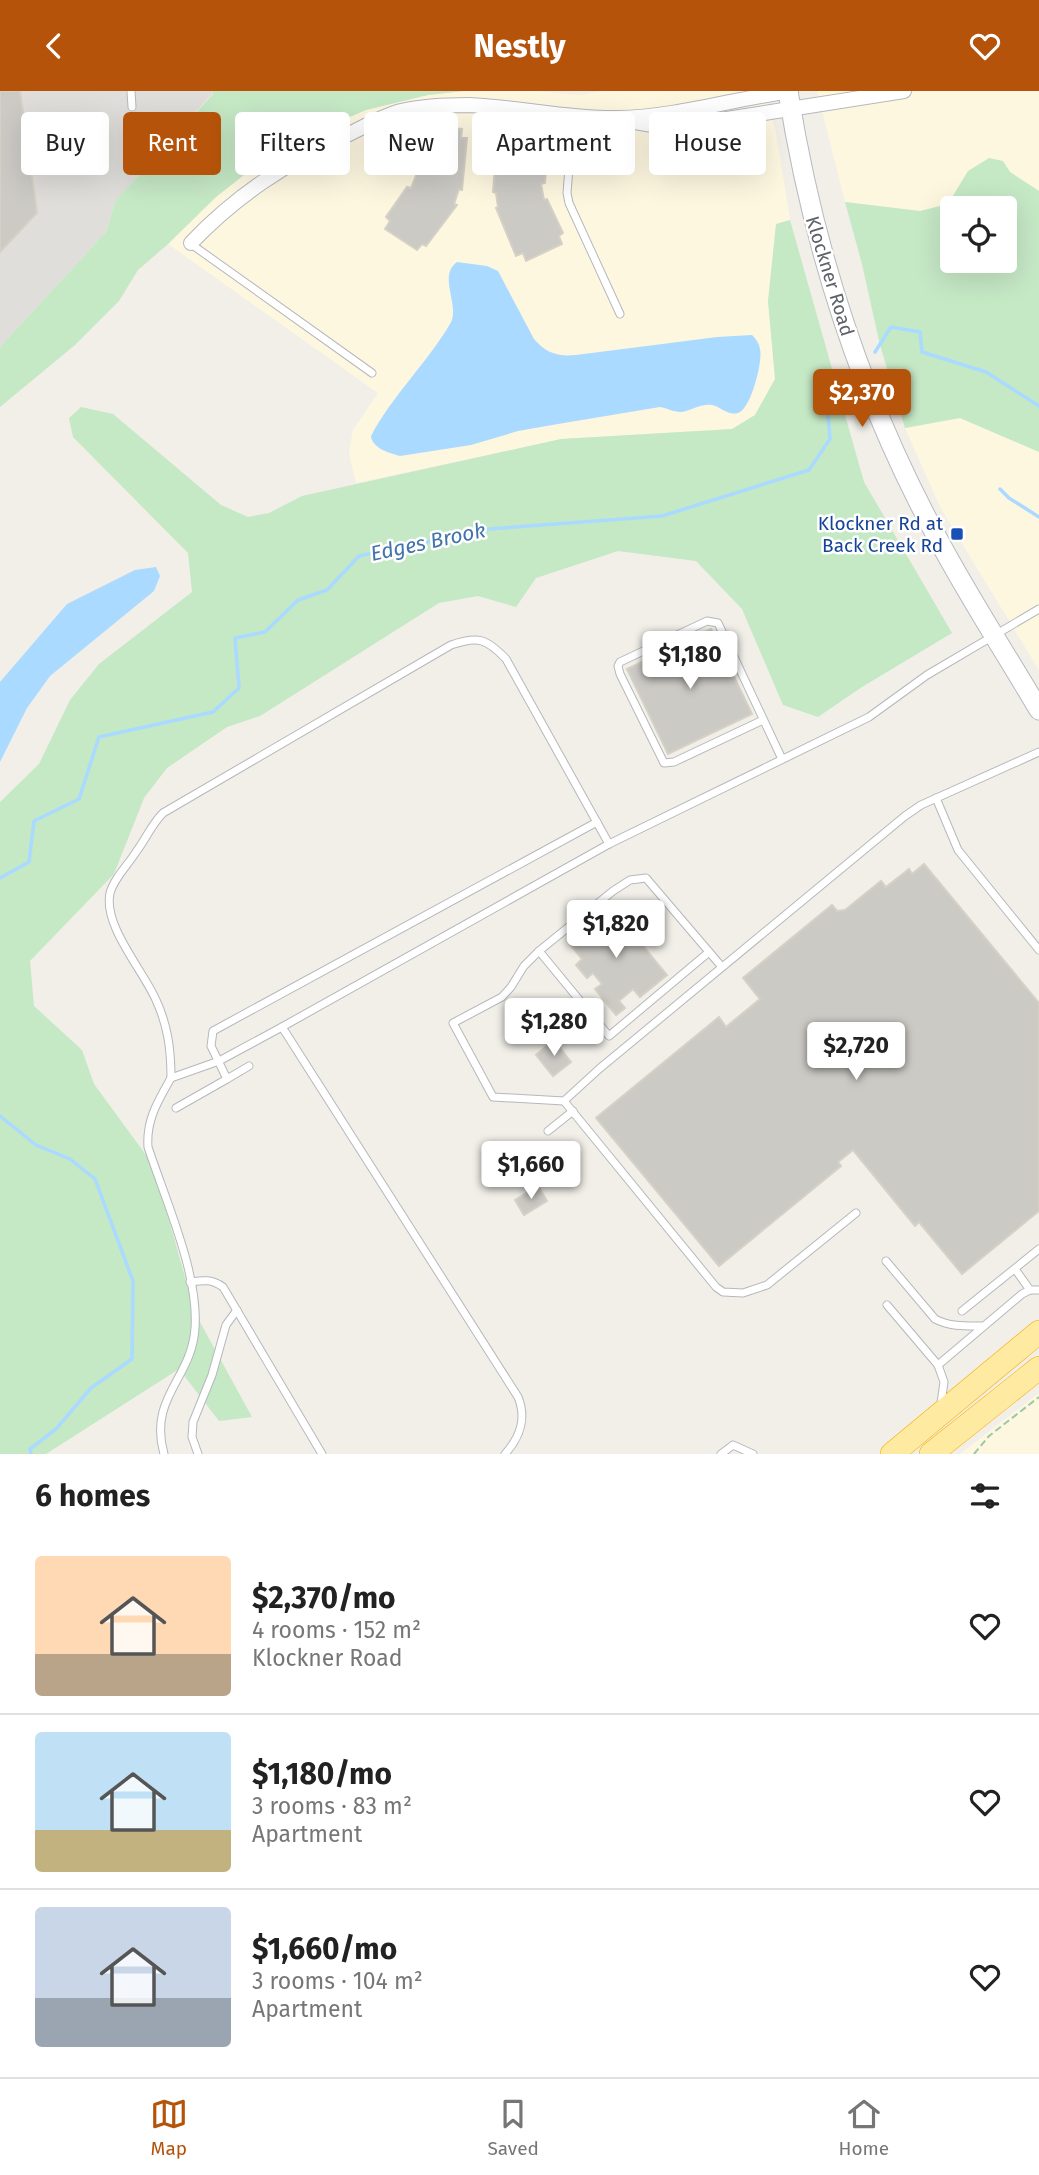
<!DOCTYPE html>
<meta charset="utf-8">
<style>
:root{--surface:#fff;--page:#f6f6f6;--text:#222;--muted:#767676;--line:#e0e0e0;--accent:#b45309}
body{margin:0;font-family:"Fira Sans",sans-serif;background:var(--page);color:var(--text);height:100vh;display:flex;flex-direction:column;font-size:26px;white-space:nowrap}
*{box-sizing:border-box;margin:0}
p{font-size:23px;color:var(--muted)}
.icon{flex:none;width:38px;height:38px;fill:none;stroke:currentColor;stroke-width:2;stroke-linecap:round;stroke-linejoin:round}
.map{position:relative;height:1363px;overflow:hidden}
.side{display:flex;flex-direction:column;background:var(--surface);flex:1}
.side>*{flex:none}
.banner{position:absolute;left:21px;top:21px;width:998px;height:63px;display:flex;gap:14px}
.controls{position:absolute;left:940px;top:105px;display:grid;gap:14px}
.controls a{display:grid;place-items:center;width:77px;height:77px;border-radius:7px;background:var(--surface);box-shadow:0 7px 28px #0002;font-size:35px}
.price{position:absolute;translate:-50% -60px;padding:0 16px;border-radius:7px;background:#fff;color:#222;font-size:23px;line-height:46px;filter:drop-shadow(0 2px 4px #0008)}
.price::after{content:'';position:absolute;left:50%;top:42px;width:21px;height:16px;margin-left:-10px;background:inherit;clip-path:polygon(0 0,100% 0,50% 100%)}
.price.selected{background:var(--accent);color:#fff}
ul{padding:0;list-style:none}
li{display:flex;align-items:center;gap:21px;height:175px;padding:0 35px}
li+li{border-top:2px solid var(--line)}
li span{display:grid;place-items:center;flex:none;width:196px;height:140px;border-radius:7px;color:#555}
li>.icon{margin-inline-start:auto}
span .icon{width:84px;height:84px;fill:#fffc;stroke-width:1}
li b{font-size:30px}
h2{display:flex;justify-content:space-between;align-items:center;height:84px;padding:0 35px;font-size:30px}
.pill{padding:0 24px;border-radius:7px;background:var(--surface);box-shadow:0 7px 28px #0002;font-size:24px;line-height:63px}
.pill.selected{background:var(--accent);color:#fff}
header{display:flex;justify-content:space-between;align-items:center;height:91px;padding:0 35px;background:var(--accent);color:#fff;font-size:32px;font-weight:700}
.tabs{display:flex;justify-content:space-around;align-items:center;height:98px;border-top:2px solid var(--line);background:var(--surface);font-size:19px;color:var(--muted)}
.tabs a{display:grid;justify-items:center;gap:4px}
.tabs .selected{color:var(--accent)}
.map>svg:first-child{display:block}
.commercial{fill:#fef7e0}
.industrial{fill:#e0deda}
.green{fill:#c5e8c5;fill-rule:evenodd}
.water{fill:#aadaff}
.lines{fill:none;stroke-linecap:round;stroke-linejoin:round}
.stream{stroke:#aadaff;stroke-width:3.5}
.building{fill:#cccac5;stroke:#d6d1c6;stroke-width:2}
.service-casing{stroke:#b5b8bc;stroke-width:9}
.minor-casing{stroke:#b5b8bc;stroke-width:16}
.secondary-casing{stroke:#b6babf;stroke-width:21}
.trunk-casing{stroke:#f9ab00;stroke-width:24}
.path{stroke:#9cc7a9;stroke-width:2;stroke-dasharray:7 3.5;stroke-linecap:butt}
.service{stroke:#fff;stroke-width:7}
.minor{stroke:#fff;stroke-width:14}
.secondary{stroke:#fff;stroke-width:19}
.trunk{stroke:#feeaa1;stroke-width:23}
.transit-dot{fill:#1a4fb4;stroke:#fff;stroke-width:2.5}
.labels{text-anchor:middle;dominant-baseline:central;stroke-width:5;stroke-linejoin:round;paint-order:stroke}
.street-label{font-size:19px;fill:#5f6368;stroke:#fff}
.transit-label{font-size:19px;fill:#164399;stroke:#fff;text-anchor:end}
.water-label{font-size:21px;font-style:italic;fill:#4174aa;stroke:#fff}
</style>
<header><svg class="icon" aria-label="back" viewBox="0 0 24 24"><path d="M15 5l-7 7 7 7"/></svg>Nestly<svg class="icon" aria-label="heart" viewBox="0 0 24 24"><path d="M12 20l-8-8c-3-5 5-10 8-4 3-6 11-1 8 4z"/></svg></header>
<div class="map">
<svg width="1039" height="1363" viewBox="0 0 1039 1363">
<rect width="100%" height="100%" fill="#f1efe8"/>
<g class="commercial">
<path d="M 465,0 L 535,0 L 579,4 L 605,0 L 764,0 L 776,42 L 790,129 L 776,134 L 768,210 L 775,288 L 755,324 L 732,338 L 561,348 L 356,392 L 349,362 L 353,339 L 378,302 L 168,153 L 216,106 L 263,69 L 306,45 L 366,19 L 428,4 Z"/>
<path d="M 817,0 L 1039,0 L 1039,100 L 1010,81 L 1003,70 L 968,80 L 948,113 L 920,120 L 845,111 Z"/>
<path d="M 960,327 L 1039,361 L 1039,579 L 941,418 L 905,337 Z"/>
<path d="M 1039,1302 L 1039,1363 L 960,1363 Z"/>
</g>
<path class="industrial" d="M 0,0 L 212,0 L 213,2 L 116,109 L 106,141 L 0,256 Z"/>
<g class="green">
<path d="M 212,0 L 465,0 L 428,4 L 366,19 L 306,45 L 263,69 L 216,106 L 168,153 L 138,179 L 119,210 L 75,254 L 0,316 L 0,256 L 106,141 L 116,109 L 213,3 Z"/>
<path d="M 989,67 L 1003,70 L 1010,81 L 1039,100 L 1039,361 L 960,327 L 905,337 L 880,254 L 862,173 L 845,111 L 920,120 L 948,113 L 968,80 ZM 952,117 L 1004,117 L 1004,170 L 952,170 Z"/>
<path d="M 790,129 L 864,391 L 952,542 L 862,596 L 818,626 L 783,614 L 742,518 L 696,470 L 618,460 L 536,487 L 516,516 L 478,505 L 439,512 L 260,625 L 227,636 L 167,677 L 144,707 L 114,783 L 30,870 L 34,915 L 82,959 L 94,993 L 154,1075 L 195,1222 L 252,1326 L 219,1330 L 179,1278 L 46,1363 L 0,1363 L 0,711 L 39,673 L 70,609 L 99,573 L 192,501 L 188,462 L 73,346 L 69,327 L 81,316 L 113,323 L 221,414 L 248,426 L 269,422 L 302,405 L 561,348 L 732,338 L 755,324 L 775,288 L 768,210 L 776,133 Z"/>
</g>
<g class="water">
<path d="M 457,171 L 487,175 L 498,180 L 534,248 C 546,262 558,266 576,264 L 717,246 L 752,244 C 756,248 759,252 760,258 C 763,270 751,318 738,322 C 728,325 721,316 712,314 C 701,312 691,320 681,321 C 673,321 667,317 660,316 L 558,333 L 518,340 L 471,354 L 400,365 C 389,362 372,357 371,345 C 392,305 427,272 450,233 C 461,215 437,185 457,171 Z"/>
<path d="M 156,476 L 160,485 L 154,500 L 50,585 L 27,617 L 0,671 L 0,591 L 67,513 L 135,479 Z"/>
</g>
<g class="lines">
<g class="stream">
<path d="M 875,261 L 891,236 L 920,241 L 922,261 L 986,281 L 1039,315"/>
<path d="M 1000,398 L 1009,407 L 1039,426"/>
<path d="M 0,787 L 29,771 L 34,730 L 79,708 L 99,646 L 213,621 L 239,597 L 235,547 L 265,541 L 298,509 L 327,499 L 359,465 L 489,438 L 662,425 L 809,379 L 830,348 L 827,312 L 835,287"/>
<path d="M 0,1025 L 36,1054 L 70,1068 L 95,1088 L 133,1190 L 132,1268 L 91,1297 L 56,1338 L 30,1358 L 31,1363"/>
</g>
</g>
<g class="building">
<path d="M 0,0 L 20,0 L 37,122 L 0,161 Z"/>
<path d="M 423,35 L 462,38 L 461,47 L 467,47 L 462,99 L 459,98 L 454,113 L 457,114 L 426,155 L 422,153 L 417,159 L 385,138 L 390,130 L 386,126 L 407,96 L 411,97 L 417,82 L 413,81 L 416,43 L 422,43 Z"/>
<path d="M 503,42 L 543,45 L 542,54 L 548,55 L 545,92 L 541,93 L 544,109 L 547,108 L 563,142 L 559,145 L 562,153 L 526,170 L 523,162 L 516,165 L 496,117 L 498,116 L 496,102 L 493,101 L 497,50 L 503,51 Z"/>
<path d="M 711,538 L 752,623 L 668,663 L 627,578 Z"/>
<path d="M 924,773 L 1039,912 L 1039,1120 L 962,1183 L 919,1131 L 915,1135 L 853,1059 L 838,1071 L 841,1075 L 719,1175 L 596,1027 L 719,926 L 726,936 L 760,908 L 743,887 L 832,814 L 837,820 L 845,819 L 881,790 L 886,796 L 909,778 L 912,783 Z"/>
<path d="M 611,816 L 667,884 L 640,906 L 633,898 L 619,910 L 625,917 L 616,924 L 595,898 L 602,893 L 593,882 L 587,887 L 576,874 L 582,868 L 568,851 Z"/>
<path d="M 554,949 L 571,971 L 553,985 L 536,964 Z"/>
<path d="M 538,1095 L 547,1110 L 524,1124 L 515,1109 Z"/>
</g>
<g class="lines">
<defs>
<g id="service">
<path d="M 131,0 L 132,16"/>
<path d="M 573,26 L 567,102 L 569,112 L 620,223"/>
<path d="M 191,153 L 372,282"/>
<path d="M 763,629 L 674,671 L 664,672 L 620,583 L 618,575 L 620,571 L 707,530 L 718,532 L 782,668"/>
<path d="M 936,707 L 958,759 L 1039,859"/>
<path d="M 539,860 L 609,945 L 709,861"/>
<path d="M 722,876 L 646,787 L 630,789 L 613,800 L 539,860 L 524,875 L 511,896 L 502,906 L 453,932 L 493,1006 L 564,1010 L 599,978 L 905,725 L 921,714 L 1039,661"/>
<path d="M 282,936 L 219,970 L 171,987 C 171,959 168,935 156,909 C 143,879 103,835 110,802 C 114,787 128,774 136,761 C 146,748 151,734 163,722 L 451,554 C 478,545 486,547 506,568 L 609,753"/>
<path d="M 249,975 L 227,988 L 211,955 L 213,940 L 597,731"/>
<path d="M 564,1010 L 716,1196 L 723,1201 L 743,1202 L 767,1194 L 856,1122"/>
<path d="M 176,1017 L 227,988"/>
<path d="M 548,1040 L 573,1020"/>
<path d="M 886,1170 L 935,1228 C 950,1236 967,1235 983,1235"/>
<path d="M 1015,1178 L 1030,1199"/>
<path d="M 190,1191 C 204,1189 212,1188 223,1196 L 322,1363"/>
<path d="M 887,1214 L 938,1274 L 944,1291 L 941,1312"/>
<path d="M 962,1220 L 1039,1158"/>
<path d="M 938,1274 L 1022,1203 L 1030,1199 L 1039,1199"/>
<path d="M 164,1363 C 148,1306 192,1288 195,1237 C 199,1183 165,1108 148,1056 C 146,1029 158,1010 171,987"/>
<path d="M 198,1363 L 192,1346 L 193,1331 L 212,1284 L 226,1234 L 237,1219"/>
<path d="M 505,1363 C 520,1346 527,1328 518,1306 L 282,936 L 609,753 L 869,626 L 927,584 L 1039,518"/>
<path d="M 721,1363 L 733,1354 L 753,1363"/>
</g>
<g id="minor">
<path d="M 629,30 L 670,37 L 904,0"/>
<path d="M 191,152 C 237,104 286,72 347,44 C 364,36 382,25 401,20 C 423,15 446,14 469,14 C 519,16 568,28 618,27 C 676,26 734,8 791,0"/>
</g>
<path id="secondary" d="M 788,0 C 813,158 862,309 939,450 C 970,508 1006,563 1039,619"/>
<g id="trunk">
<path d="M 892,1363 L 1039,1241"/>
<path d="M 931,1363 L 1039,1277"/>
</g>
</defs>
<use href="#service" class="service-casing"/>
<use href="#minor" class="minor-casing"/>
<use href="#secondary" class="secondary-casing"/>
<use href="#trunk" class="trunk-casing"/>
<path class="path" d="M 974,1363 L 989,1345 L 1039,1306"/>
<use href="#service" class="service"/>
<use href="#minor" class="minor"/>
<use href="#secondary" class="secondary"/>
<use href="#trunk" class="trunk"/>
</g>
<rect class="transit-dot" x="950" y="436" width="14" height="14" rx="3.5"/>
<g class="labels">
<g class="street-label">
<text transform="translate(830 185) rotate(73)">Klockner Road</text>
</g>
<g class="transit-label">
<text x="943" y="432">Klockner Rd at<tspan x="943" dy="22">Back Creek Rd</tspan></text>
</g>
<g class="water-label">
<text transform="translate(428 451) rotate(-12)">Edges Brook</text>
</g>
</g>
</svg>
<div class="controls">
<a><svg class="icon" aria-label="locate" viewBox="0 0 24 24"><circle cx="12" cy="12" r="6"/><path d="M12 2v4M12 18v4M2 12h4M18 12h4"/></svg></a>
</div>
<b class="price selected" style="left:862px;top:338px">$2,370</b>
<b class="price" style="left:690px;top:600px">$1,180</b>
<b class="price" style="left:616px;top:869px">$1,820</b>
<b class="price" style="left:554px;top:967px">$1,280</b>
<b class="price" style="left:856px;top:991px">$2,720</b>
<b class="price" style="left:531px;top:1110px">$1,660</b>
<div class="banner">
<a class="pill">Buy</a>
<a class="pill selected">Rent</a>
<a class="pill">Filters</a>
<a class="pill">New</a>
<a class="pill">Apartment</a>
<a class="pill">House</a>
</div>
</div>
<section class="side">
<h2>6 homes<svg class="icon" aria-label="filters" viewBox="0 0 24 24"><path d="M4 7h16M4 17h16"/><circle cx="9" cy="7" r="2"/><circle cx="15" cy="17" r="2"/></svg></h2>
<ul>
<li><span style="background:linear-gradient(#ffd9b3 70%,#b9a48a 0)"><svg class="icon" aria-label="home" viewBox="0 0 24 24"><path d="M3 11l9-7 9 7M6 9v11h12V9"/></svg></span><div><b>$2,370/mo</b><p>4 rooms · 152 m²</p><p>Klockner Road</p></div><svg class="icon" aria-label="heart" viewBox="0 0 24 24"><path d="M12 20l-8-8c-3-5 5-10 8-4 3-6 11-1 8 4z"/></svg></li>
<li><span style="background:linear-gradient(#bfe0f5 70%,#c2b280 0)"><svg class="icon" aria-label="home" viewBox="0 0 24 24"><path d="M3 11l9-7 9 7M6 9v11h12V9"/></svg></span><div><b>$1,180/mo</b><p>3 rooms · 83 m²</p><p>Apartment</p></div><svg class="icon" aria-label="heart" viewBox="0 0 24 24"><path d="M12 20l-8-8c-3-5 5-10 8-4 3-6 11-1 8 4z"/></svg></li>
<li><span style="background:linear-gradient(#c9d6e8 65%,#9aa5b1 0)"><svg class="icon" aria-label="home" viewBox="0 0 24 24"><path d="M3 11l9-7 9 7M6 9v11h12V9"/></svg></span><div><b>$1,660/mo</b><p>3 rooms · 104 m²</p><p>Apartment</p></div><svg class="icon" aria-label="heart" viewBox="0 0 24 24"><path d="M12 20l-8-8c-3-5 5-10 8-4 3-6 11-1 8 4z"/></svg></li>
</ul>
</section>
<nav class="tabs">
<a class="selected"><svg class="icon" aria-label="map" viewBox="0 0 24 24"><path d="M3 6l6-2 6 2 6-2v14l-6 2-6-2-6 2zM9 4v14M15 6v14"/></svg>Map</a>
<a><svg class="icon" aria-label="saved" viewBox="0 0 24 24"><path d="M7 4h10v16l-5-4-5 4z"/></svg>Saved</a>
<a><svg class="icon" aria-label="home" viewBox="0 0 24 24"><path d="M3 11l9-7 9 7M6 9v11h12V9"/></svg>Home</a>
</nav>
